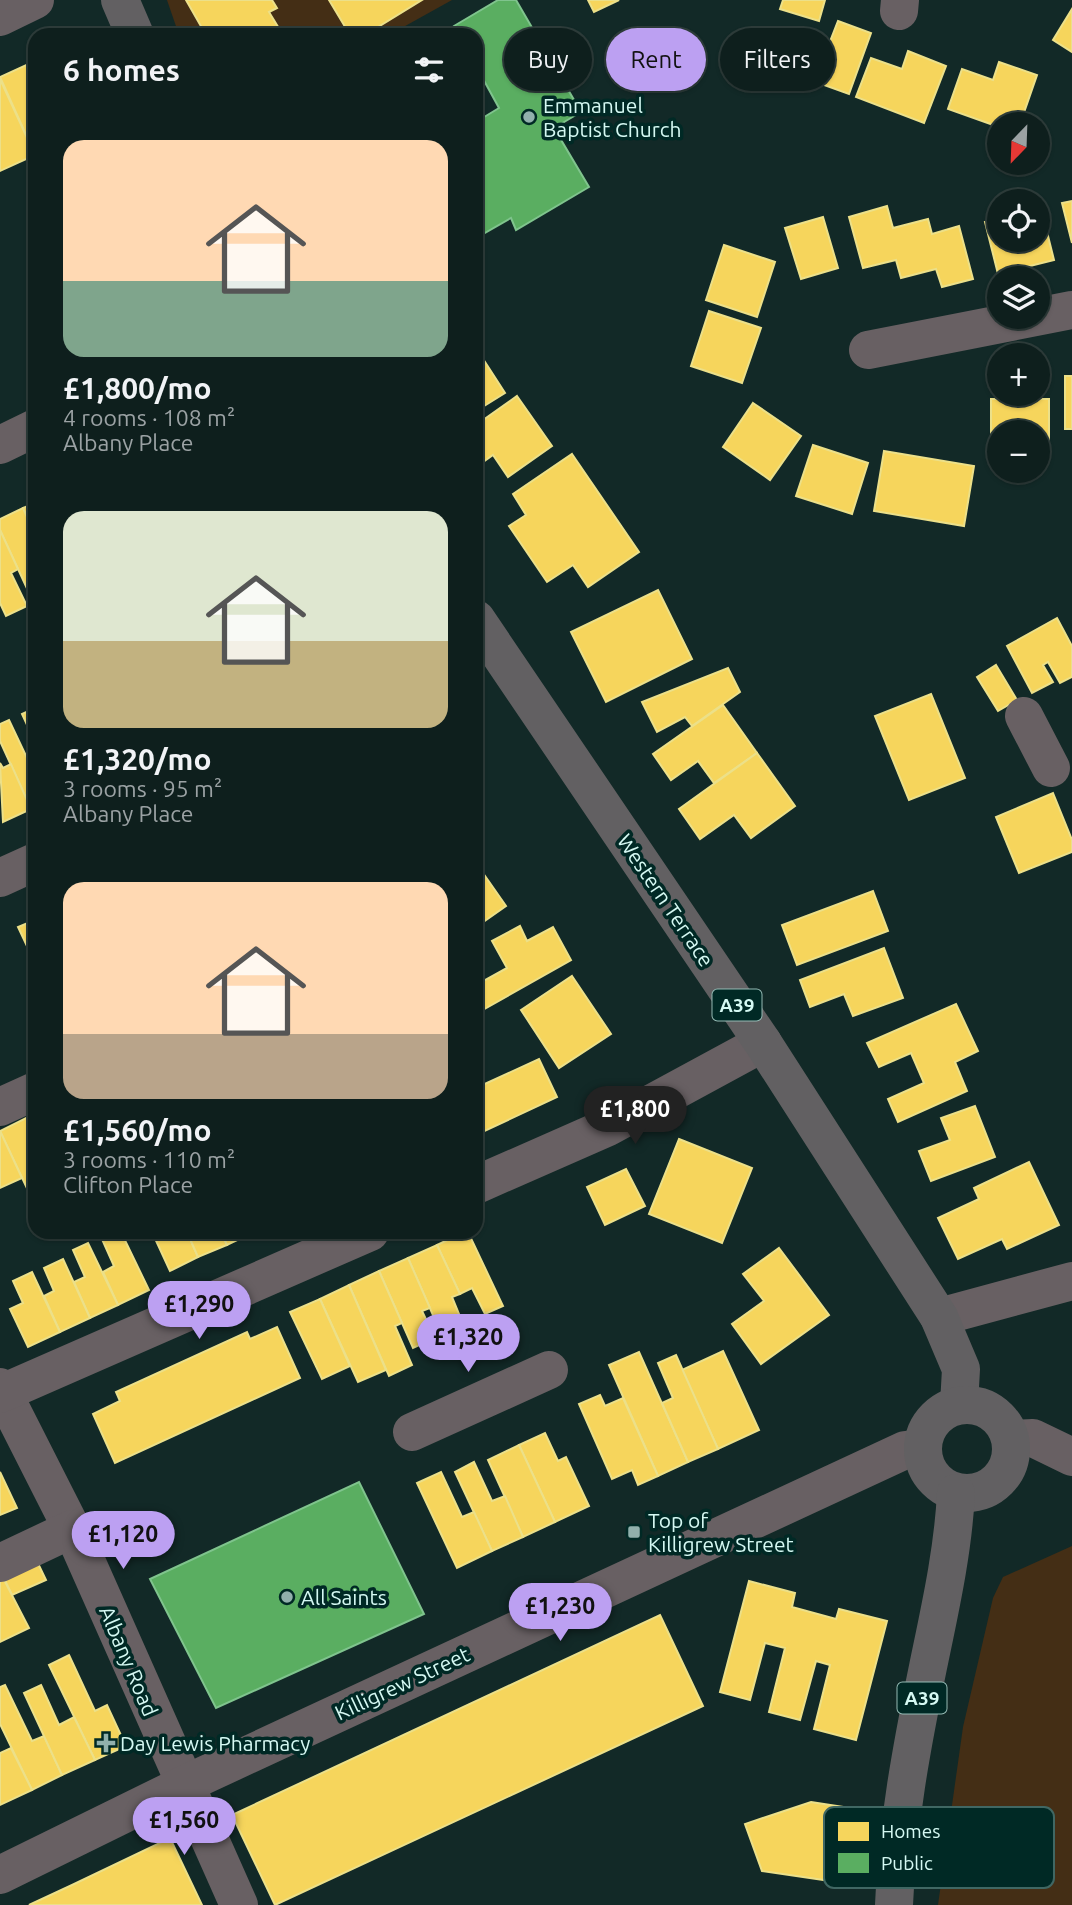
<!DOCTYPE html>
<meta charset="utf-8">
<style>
:root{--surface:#0e1f1d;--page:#1c2c2a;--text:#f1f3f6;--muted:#9ba2a4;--line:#2e3d3b;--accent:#bca0f2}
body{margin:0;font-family:Ubuntu,sans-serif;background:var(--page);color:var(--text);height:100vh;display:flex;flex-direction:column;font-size:26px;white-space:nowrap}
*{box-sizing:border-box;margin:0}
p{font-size:23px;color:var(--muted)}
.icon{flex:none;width:38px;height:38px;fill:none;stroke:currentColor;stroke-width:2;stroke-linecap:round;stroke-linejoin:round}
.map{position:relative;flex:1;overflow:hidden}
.side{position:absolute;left:28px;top:28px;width:455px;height:1211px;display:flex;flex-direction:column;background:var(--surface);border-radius:21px;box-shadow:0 2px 5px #0004,0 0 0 2px var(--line)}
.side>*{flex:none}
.hud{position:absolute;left:504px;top:28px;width:462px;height:63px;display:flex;gap:14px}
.needle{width:46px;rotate:203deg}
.buttons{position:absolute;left:987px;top:112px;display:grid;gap:14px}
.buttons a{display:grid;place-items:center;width:63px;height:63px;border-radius:50%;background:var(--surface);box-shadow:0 2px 5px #0004,0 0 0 2px var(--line);font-size:35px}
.price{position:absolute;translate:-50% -60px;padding:0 16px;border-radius:24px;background:var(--accent);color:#111;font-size:23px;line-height:46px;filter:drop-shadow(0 2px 4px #0008)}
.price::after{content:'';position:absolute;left:50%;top:42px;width:21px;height:16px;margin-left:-10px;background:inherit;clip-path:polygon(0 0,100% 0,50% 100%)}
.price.selected{background:#222;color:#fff}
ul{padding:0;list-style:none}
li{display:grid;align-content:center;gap:14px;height:371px;padding:0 35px}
li span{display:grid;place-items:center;height:217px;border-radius:21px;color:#555}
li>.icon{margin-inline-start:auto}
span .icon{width:126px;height:126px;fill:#fffc;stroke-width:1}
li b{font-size:30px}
h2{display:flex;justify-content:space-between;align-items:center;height:84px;padding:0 35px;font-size:30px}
.pill{padding:0 24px;border-radius:32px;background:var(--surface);box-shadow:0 2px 5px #0004,0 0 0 2px var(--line);font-size:24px;line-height:63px}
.pill.selected{background:var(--accent);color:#111}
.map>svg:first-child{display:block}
.park{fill:#442e15}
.homes{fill:#f6d55c;stroke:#ece089;stroke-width:2}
.public{fill:#5aae61;stroke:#7fc48d;stroke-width:2}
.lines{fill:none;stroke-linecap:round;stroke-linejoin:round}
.minor{stroke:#686063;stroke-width:38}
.tertiary{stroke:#686063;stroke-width:38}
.primary{stroke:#626062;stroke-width:38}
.poi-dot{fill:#91b0ac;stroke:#002925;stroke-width:2.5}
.labels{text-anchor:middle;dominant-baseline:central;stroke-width:7;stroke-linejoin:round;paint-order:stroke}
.shield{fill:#002925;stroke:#95bbb5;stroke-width:2}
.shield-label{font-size:19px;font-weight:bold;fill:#d5f9f3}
.poi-label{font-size:21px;fill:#d5f9f3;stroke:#002925;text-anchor:start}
.street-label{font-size:21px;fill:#d5f9f3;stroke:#002925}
.key{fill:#002925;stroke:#406763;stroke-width:2}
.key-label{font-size:19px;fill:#d5f9f3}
</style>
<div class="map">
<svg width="1072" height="1905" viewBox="0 0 1072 1905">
<rect width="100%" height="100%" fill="#122927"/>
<g class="park">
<path d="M 167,0 L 452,0 L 389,35 L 179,35 Z"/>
<path d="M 1072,1546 L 1072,1905 L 938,1905 L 963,1727 L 993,1598 L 1003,1577 Z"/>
</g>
<g class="homes">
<path d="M 186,0 L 272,0 L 277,8 L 269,12 L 283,35 L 206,35 Z"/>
<path d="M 329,0 L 422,0 L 365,35 L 350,35 Z"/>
<path d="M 588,0 L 619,0 L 594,12 Z"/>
<path d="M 783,0 L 825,0 L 819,21 L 780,9 Z"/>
<path d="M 1072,9 L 1072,52 L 1053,40 Z"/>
<path d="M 838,21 L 871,33 L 849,94 L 785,71 L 798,33 L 829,44 Z"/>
<path d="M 908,51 L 946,66 L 924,123 L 856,97 L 871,58 L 902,69 Z"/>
<path d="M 35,61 L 35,134 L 27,137 L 0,77 Z"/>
<path d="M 999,62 L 1037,75 L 1020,124 L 999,124 L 999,127 L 948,109 L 962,69 L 993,80 Z"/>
<path d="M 0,79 L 35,155 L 0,171 Z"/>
<path d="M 1072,201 L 1072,243 L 1062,203 Z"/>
<path d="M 887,206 L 893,228 L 928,219 L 932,234 L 959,226 L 973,279 L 942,287 L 936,269 L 901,278 L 896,260 L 863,268 L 849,217 Z"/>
<path d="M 1038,208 L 1041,208 L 1054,260 L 998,274 L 985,222 L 999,218 L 999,240 L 1038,240 Z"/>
<path d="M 823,217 L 838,268 L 801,279 L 785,228 Z"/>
<path d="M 724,245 L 775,262 L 757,317 L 706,300 Z"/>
<path d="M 709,311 L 761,328 L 742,383 L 691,366 Z"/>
<path d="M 476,348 L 505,393 L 476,411 Z"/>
<rect x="1065" y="376" width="7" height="53"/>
<path d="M 517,396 L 552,446 L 508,477 L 493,455 L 476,467 L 476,425 Z"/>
<path d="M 991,399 L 1049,399 L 1049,453 L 1038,453 L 1038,432 L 999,432 L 999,452 L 991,452 Z"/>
<path d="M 753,403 L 801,436 L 770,480 L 723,447 Z"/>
<path d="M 813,445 L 868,463 L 852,514 L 796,496 Z"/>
<path d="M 884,451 L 974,466 L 964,526 L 874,511 Z"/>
<path d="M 572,454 L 639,552 L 588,587 L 573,565 L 547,582 L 509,526 L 526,515 L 513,494 Z"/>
<path d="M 35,503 L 35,535 L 23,508 Z"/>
<path d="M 23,508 L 35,535 L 35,593 L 30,595 L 0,530 L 0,519 Z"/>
<path d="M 0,530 L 18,569 L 11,573 L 27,606 L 6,616 L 0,603 Z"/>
<path d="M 658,590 L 692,659 L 606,702 L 571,632 Z"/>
<path d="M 1057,618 L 1072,646 L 1072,677 L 1060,683 L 1048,662 L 1043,665 L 1053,682 L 1032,693 L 1007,646 Z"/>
<path d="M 996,665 L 1017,700 L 998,711 L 977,677 Z"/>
<path d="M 728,668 L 740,692 L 692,726 L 685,717 L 657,732 L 642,702 Z"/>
<path d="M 931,694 L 965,778 L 909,800 L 875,716 Z"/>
<path d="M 723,705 L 757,753 L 714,783 L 698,761 L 671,780 L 653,754 Z"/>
<path d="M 35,708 L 35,742 L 22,714 Z"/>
<path d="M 9,720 L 27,758 L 35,755 L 35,807 L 31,809 L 0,741 L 0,724 Z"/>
<path d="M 757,753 L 795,806 L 751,838 L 734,815 L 700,839 L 679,809 Z"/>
<path d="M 0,763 L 3,768 L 11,764 L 31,809 L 3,822 Z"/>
<path d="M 1053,793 L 1072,840 L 1072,852 L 1019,873 L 996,817 Z"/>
<path d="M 476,863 L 506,906 L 476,927 Z"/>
<path d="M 873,891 L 888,931 L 797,965 L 782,925 Z"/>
<path d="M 35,920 L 35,963 L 18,927 Z"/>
<path d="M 520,926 L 527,941 L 553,927 L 571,960 L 481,1011 L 476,1002 L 476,985 L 507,968 L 492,941 Z"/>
<path d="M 884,948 L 903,998 L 853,1016 L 844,994 L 810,1007 L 800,980 Z"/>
<path d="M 572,976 L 611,1034 L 559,1068 L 521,1010 Z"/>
<path d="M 956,1004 L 978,1051 L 955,1062 L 967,1091 L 898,1122 L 888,1099 L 924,1083 L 911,1053 L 879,1067 L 867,1043 Z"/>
<path d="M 539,1059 L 557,1097 L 476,1135 L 476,1088 Z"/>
<path d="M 975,1106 L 995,1157 L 931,1181 L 919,1151 L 950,1140 L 941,1118 Z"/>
<path d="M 30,1116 L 35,1127 L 33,1201 L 0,1131 Z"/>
<path d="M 0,1131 L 22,1178 L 0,1188 Z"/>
<path d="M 679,1139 L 752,1168 L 722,1243 L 649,1214 Z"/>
<path d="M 1029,1162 L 1059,1225 L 1007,1249 L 1002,1239 L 958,1259 L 938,1218 L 979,1199 L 974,1188 Z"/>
<path d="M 626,1169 L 645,1206 L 605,1225 L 587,1187 Z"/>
<path d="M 110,1232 L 121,1232 L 149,1290 L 118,1305 L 103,1272 L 114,1266 L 101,1237 Z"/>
<path d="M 152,1232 L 187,1232 L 198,1257 L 170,1271 Z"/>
<path d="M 187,1232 L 221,1232 L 227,1245 L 198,1257 Z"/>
<path d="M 221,1232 L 254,1232 L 227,1245 Z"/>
<path d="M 464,1232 L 468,1232 L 503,1306 L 485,1314 L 472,1288 L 460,1294 L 437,1245 Z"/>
<path d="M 88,1243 L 118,1305 L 90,1318 L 74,1282 L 85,1277 L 73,1250 Z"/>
<path d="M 437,1245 L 460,1294 L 452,1297 L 461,1319 L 439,1329 L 408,1258 Z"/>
<path d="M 779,1248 L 829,1315 L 761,1364 L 732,1324 L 764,1301 L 743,1274 Z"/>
<path d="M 408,1258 L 430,1308 L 422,1311 L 435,1338 L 413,1348 L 379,1271 Z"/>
<path d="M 63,1259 L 90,1318 L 60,1332 L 44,1296 L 54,1291 L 44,1268 Z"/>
<path d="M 379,1271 L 402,1323 L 395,1326 L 412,1365 L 389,1376 L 349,1285 Z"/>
<path d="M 32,1272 L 60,1332 L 28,1347 L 10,1309 L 23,1303 L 13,1281 Z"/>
<path d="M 349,1285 L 386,1370 L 358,1382 L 320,1299 Z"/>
<path d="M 320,1299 L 350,1366 L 322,1379 L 290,1312 Z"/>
<path d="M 277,1327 L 300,1378 L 115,1463 L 93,1414 L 120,1401 L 116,1392 L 247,1332 L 250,1339 Z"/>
<path d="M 723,1351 L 759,1430 L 718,1449 L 682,1370 Z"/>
<path d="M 639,1352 L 688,1462 L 658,1476 L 609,1365 Z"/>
<path d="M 676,1355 L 718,1449 L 688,1462 L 662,1403 L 673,1398 L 658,1363 Z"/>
<path d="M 600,1395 L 605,1406 L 623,1398 L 658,1476 L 638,1485 L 632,1470 L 612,1479 L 579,1404 Z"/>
<path d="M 545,1433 L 558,1461 L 566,1457 L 589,1506 L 555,1522 L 519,1445 Z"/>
<path d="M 519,1445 L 555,1522 L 523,1537 L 488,1460 Z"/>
<path d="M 474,1462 L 492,1501 L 505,1496 L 523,1537 L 492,1551 L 455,1472 Z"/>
<path d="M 0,1472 L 17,1508 L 0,1515 Z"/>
<path d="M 441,1472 L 462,1517 L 474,1512 L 492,1551 L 457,1568 L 417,1483 Z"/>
<path d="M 34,1555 L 46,1580 L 12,1595 L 1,1572 Z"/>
<path d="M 0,1572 L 29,1628 L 0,1642 Z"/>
<path d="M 749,1581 L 795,1593 L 792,1607 L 836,1619 L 839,1609 L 887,1621 L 856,1740 L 814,1729 L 830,1665 L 816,1661 L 800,1720 L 769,1712 L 785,1648 L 765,1643 L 750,1700 L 720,1692 Z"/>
<path d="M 660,1615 L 703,1706 L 275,1905 L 232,1815 Z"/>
<path d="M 69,1655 L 95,1711 L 107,1705 L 126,1746 L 95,1760 L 49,1665 Z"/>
<path d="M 5,1685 L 32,1741 L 44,1736 L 62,1775 L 32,1790 L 0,1724 L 0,1687 Z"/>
<path d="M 41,1685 L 59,1725 L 74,1717 L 95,1760 L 62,1775 L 24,1693 Z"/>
<path d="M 11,1748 L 32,1790 L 0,1805 L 0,1753 Z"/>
<path d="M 811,1802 L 870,1811 L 858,1885 L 762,1871 L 745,1824 Z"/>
<path d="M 170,1838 L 202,1905 L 29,1905 L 72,1885 Z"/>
</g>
<g class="public">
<path d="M 498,0 L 516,0 L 581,112 L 554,128 L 589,187 L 516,230 L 511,218 L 476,238 L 476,122 L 499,108 L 476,66 L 476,35 L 459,35 L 454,26 Z"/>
<path d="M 359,1482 L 424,1614 L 216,1708 L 150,1579 Z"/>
</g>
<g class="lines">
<g class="minor">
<path d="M 899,11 L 900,0"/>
<path d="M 0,17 L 35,0"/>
<path d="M 868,350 L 1072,310"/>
<path d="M 0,445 L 35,428"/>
<path d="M 1024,716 L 1051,768"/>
<path d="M 0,878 L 35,862"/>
<path d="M 0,1107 L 35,1091"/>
<path d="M 476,1185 L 608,1127 L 763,1043"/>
<path d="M 939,1317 L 1072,1281"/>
<path d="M 0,1387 L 72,1529 L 239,1905"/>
<path d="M 0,1394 L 370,1232"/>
<path d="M 412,1432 L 549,1370"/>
<path d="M 0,1563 L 72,1529"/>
</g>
<g class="tertiary">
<path d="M 1011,1439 L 1033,1438 L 1072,1457"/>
<path d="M 0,1875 L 183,1785 L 905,1450 L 922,1448"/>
</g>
<g class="primary">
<path d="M 120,0 L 135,35"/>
<path d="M 476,619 L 763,1043 L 939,1317 L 961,1369 L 959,1405"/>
<circle cx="967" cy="1449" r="44"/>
<path d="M 894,1905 C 897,1825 912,1745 928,1667 C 940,1609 953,1552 956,1493"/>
</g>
</g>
<g class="poi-dot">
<circle cx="529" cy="117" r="7"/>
<rect x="627" y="1525" width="14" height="14" rx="3.5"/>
<circle cx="287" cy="1597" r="7"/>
<path d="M102.5 1732.5h7v7h7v7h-7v7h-7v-7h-7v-7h7z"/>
</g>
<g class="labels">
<g class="shield">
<rect x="712.5" y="989.5" width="49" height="31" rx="5"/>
<rect x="897.5" y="1682.5" width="49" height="31" rx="5"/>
</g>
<g class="shield-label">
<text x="737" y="1005">A39</text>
<text x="922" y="1698">A39</text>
</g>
<g class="poi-label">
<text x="543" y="105">Emmanuel<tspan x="543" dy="24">Baptist Church</tspan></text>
<text x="648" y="1520">Top of<tspan x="648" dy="24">Killigrew Street</tspan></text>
<text x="301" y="1597">All Saints</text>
<text x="120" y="1743">Day Lewis Pharmacy</text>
</g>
<g class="street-label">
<text transform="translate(666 900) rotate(56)">Western Terrace</text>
<text transform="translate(129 1661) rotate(67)">Albany Road</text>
<text transform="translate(402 1683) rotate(-25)">Killigrew Street</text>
</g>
</g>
<rect x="824" y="1807" width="230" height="81" rx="10" class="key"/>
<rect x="838" y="1822" width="31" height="19" fill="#f6d55c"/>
<rect x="838" y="1853" width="31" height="20" fill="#5aae61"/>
<g class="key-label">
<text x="881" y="1838">Homes</text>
<text x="881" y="1870">Public</text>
</g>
</svg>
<div class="buttons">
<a><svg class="needle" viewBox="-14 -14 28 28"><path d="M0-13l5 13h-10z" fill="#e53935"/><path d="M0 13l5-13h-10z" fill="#9ba2a4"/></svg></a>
<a><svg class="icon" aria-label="locate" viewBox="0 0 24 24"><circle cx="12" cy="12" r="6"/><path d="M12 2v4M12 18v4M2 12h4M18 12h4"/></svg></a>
<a><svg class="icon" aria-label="layers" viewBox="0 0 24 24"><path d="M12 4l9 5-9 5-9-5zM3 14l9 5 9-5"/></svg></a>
<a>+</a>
<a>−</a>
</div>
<b class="price selected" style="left:635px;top:1146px">£1,800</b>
<b class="price" style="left:199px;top:1341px">£1,290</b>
<b class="price" style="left:468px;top:1374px">£1,320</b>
<b class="price" style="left:123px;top:1571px">£1,120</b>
<b class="price" style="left:560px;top:1643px">£1,230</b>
<b class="price" style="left:184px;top:1857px">£1,560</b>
<div class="hud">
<a class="pill">Buy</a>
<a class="pill selected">Rent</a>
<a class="pill">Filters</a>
</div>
<section class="side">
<h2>6 homes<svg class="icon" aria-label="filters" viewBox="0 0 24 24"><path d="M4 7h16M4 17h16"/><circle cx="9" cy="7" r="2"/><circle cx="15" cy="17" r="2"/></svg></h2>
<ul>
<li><span style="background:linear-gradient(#ffd9b3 65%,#7fa58c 0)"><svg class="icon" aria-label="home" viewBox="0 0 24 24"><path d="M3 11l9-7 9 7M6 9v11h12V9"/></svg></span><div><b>£1,800/mo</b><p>4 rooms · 108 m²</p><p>Albany Place</p></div></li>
<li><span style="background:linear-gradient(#dfe7d0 60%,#c2b280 0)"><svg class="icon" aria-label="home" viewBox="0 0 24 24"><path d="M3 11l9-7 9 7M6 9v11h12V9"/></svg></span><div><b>£1,320/mo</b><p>3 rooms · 95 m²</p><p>Albany Place</p></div></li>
<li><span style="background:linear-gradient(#ffd9b3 70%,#b9a48a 0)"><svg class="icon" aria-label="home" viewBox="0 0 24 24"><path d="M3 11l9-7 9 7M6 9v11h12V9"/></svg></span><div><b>£1,560/mo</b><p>3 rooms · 110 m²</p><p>Clifton Place</p></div></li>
</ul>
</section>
</div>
